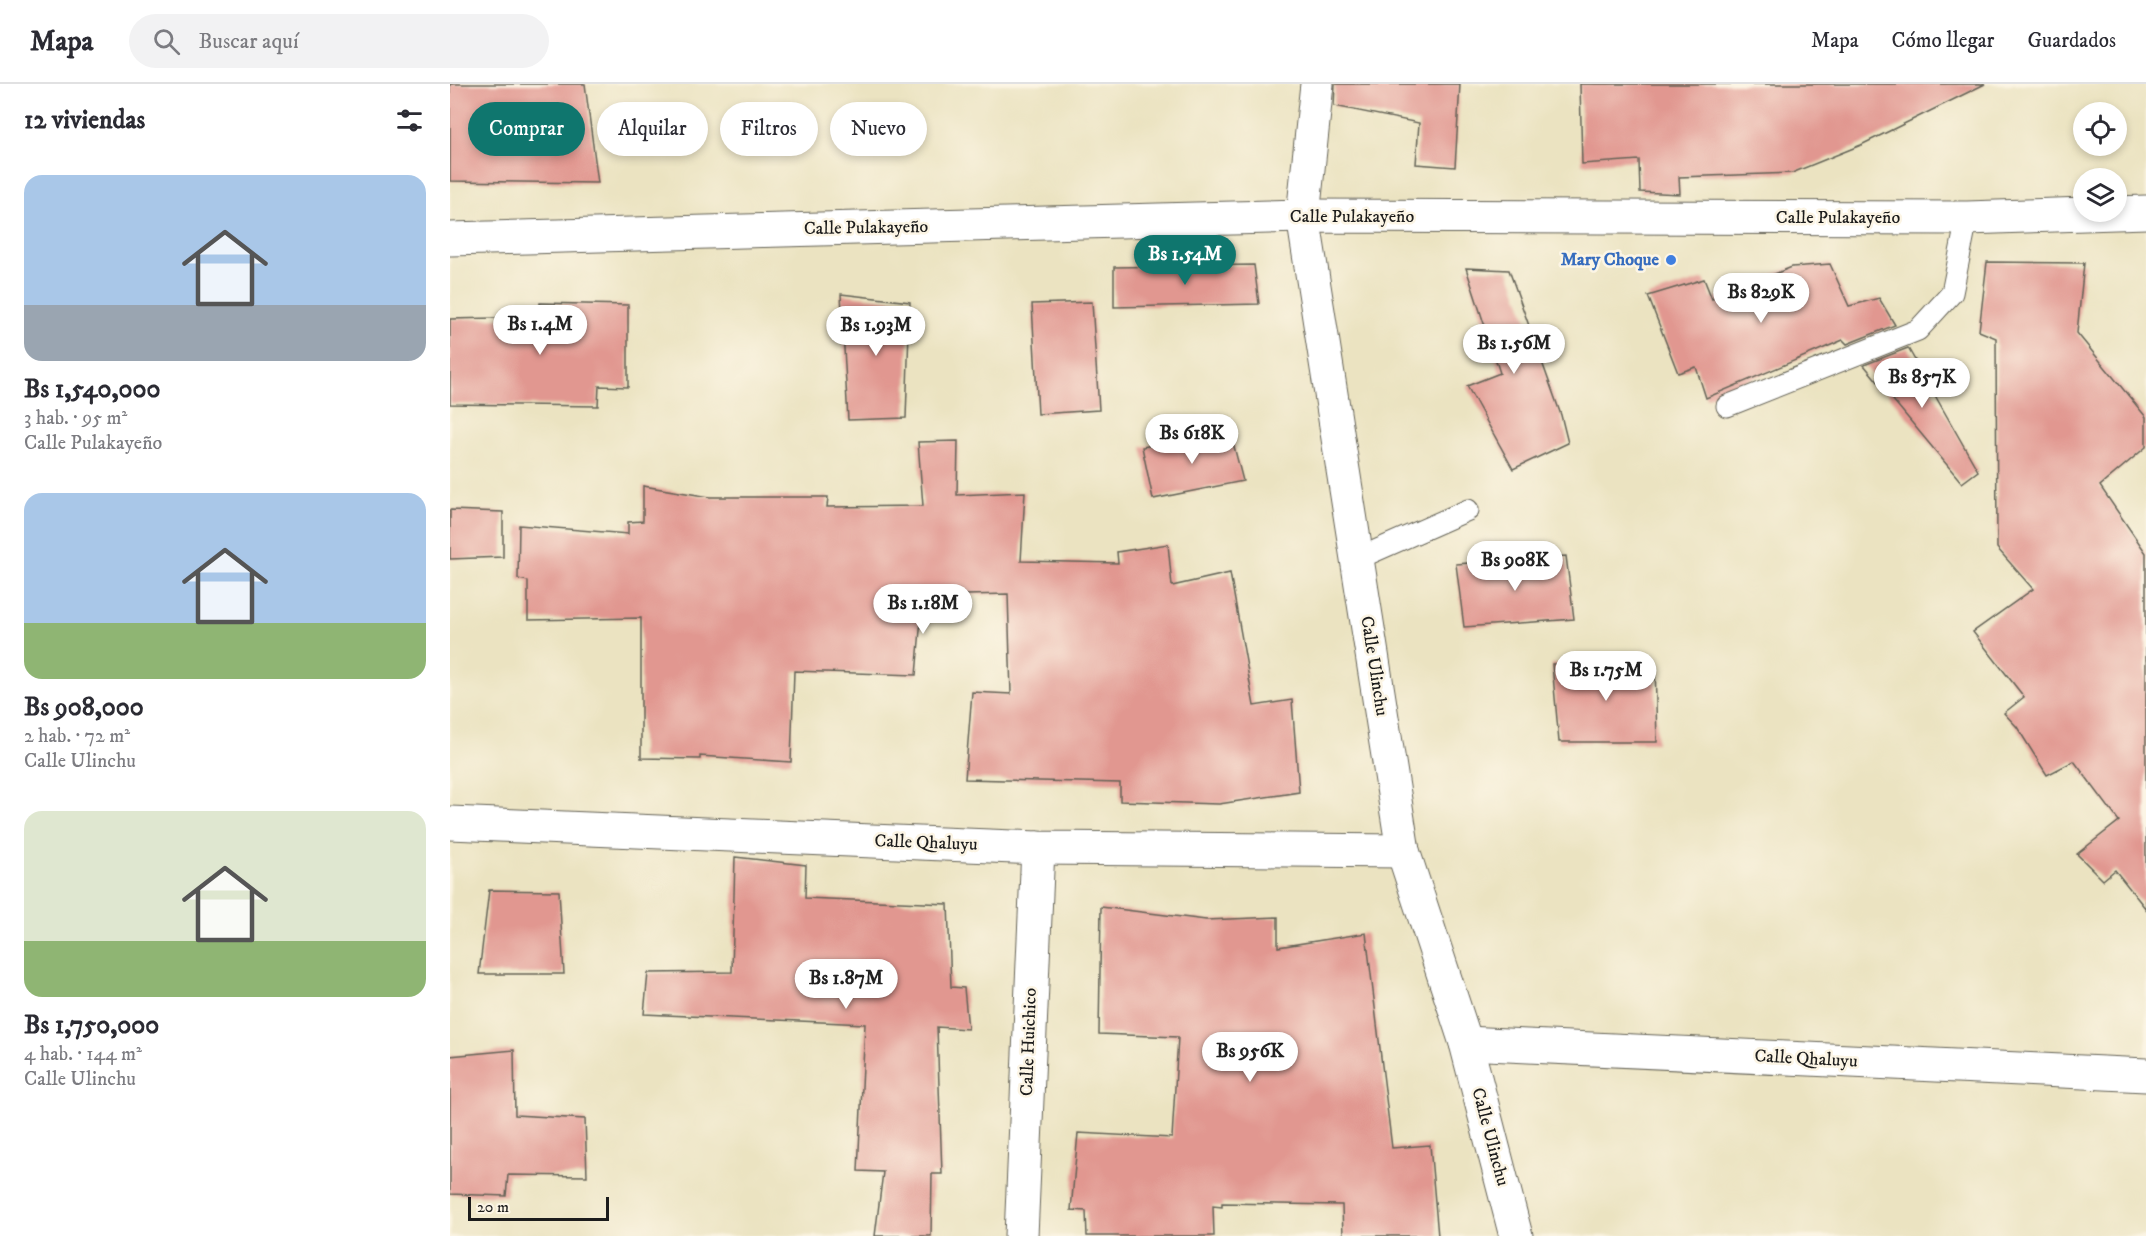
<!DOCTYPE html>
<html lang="es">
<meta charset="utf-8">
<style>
:root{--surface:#fff;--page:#f2f2f3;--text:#2b2b33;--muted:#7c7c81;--line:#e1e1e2;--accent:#0f766e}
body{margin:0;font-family:"IM FELL DW Pica",serif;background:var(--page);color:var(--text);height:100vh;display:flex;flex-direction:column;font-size:22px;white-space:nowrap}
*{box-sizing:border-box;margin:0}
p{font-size:20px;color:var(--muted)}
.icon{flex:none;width:33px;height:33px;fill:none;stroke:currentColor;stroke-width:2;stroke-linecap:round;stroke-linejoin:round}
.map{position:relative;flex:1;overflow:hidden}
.sheet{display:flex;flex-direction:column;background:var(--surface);width:450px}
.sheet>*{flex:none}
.guide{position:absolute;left:18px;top:18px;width:570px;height:54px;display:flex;gap:12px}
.fabs{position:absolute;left:1623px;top:18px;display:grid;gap:12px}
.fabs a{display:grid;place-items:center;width:54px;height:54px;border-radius:50%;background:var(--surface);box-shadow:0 3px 9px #0003;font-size:30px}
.scale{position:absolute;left:18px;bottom:15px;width:141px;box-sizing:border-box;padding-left:6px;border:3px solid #1c1c1c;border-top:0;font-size:16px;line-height:21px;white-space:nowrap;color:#1c1c1c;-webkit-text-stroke:4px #fcf5e5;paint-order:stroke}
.price{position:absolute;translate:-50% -51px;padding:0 14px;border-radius:21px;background:#fff;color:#222;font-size:20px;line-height:39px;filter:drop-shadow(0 2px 3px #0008)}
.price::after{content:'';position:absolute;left:50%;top:36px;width:18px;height:14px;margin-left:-9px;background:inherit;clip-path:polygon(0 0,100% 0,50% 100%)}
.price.on{background:var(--accent);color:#fff}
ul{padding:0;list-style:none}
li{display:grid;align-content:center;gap:12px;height:318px;padding:0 24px}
li span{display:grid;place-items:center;height:186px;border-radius:18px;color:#555}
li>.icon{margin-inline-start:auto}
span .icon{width:108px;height:108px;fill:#fffc;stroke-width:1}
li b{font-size:26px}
h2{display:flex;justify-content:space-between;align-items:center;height:72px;padding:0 24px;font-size:26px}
.tag{padding:0 21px;border-radius:27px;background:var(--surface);box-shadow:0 3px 9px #0003;font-size:21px;line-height:54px}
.tag.on{background:var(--accent);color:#fff}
header{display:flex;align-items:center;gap:36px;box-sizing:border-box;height:84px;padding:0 30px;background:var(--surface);border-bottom:2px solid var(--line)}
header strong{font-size:28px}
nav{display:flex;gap:33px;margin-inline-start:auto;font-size:21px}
.search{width:420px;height:54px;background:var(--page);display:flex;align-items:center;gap:15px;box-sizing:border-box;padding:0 21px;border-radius:33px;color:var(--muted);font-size:22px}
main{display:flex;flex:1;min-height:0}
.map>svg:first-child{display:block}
.building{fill:#e19790}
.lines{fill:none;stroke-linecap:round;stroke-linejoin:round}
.service-casing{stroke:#646256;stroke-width:23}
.minor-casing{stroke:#646256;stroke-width:35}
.service{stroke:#fff;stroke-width:21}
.minor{stroke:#fff;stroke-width:33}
.shop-dot{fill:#3f7fe0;stroke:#fcf5e5;stroke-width:2}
.labels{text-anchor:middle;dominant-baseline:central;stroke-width:5;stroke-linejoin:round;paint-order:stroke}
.street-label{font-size:18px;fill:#1c1c1c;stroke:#fcf5e5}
.shop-label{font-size:18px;font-weight:bold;fill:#366cbe;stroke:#fcf5e5;text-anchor:end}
</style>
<header>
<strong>Mapa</strong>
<div class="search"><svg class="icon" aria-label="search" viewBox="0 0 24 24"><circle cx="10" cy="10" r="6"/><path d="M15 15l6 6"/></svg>Buscar aquí</div>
<nav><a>Mapa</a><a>Cómo llegar</a><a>Guardados</a></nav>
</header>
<main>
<section class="sheet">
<h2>12 viviendas<svg class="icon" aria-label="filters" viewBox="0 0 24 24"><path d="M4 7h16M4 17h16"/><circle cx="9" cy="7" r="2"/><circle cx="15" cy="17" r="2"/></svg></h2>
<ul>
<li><span style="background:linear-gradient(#a9c7e8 70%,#9aa5b1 0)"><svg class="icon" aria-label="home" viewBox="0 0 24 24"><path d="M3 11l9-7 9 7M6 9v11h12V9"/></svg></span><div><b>Bs 1,540,000</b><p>3 hab. · 95 m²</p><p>Calle Pulakayeño</p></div></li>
<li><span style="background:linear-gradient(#a9c7e8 70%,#8fb573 0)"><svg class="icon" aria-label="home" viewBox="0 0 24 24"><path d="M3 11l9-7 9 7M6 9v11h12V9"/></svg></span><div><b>Bs 908,000</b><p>2 hab. · 72 m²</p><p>Calle Ulinchu</p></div></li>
<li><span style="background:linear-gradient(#dfe7d0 70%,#8fb573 0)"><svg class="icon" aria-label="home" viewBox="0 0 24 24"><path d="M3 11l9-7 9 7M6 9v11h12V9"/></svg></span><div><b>Bs 1,750,000</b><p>4 hab. · 144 m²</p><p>Calle Ulinchu</p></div></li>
</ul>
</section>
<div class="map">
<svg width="1696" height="1152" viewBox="0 0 1696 1152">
<rect width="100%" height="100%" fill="#fcf5e5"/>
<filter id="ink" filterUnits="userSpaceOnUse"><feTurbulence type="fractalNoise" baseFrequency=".0167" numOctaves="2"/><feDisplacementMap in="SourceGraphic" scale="12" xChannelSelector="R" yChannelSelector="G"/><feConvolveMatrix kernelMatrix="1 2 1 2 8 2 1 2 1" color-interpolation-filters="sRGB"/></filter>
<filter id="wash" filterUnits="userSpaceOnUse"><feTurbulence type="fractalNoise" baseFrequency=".008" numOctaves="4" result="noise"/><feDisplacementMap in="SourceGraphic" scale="24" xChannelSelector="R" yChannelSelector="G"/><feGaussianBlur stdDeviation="1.35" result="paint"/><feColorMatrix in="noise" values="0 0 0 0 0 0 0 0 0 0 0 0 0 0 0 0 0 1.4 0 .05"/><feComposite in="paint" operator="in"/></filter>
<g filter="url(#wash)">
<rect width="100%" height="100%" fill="#ebe3c1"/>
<g id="blocks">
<g class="building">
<path d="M 0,0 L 135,0 L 148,99 L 0,97 Z"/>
<path d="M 885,0 L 1010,0 L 1005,83 L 966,80 L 969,39 L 884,22 Z"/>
<path d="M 1130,0 L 1535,0 L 1411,61 L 1342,89 L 1229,93 L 1230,110 L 1190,108 L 1189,76 L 1132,80 Z"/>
<path d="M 1537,178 L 1634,179 L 1627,249 L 1696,333 L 1696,363 L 1650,402 L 1696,469 L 1696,825 L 1665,786 L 1653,796 L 1627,770 L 1669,737 L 1624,677 L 1597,691 L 1567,643 L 1554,629 L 1574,613 L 1523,548 L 1583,505 L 1547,464 L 1546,254 L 1529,247 Z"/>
<path d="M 1380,180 L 1399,222 L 1429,214 L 1445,241 L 1397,260 L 1393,256 L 1256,314 L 1246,283 L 1228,289 L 1198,212 L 1254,195 L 1262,215 L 1342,183 Z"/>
<path d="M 804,181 L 809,220 L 664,223 L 664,183 Z"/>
<path d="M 1016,184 L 1059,186 L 1111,331 L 1118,359 L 1063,385 L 1017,302 L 1050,289 Z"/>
<path d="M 391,210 L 460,218 L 456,334 L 398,336 Z"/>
<path d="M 642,218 L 649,326 L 588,330 L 582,220 Z"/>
<path d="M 90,219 L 178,221 L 178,303 L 149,302 L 148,322 L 0,320 L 0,235 L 90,233 Z"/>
<path d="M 1458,264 L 1528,387 L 1512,399 L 1414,281 Z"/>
<path d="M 780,347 L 793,397 L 703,415 L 692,363 Z"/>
<path d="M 508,357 L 507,411 L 575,408 L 571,477 L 668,479 L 667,468 L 718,460 L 722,502 L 780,489 L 804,622 L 842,616 L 849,708 L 769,720 L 670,717 L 670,699 L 515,695 L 522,608 L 561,610 L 558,510 L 473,512 L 466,591 L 344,587 L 341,678 L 250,672 L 250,675 L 191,674 L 191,534 L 78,536 L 78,497 L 68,495 L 69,441 L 178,450 L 178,438 L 193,437 L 193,402 L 260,413 L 378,413 L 377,423 L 473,422 L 468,358 Z"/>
<path d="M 0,426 L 53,428 L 53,473 L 0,475 Z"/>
<path d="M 1116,472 L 1124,535 L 1014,543 L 1006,480 Z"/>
<path d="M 1205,579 L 1207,658 L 1109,658 L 1102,580 Z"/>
<path d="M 285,773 L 356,781 L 355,814 L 498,820 L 501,903 L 514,904 L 518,945 L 487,943 L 492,1090 L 482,1090 L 481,1152 L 425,1152 L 433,1088 L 408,1087 L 415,940 L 194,930 L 198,889 L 282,888 Z"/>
<path d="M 39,806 L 109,807 L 114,890 L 29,890 Z"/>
<path d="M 651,823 L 756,836 L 828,833 L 828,863 L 916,849 L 942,1064 L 980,1061 L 988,1152 L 893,1152 L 892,1121 L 772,1119 L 772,1123 L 763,1122 L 764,1152 L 637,1152 L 636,1127 L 621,1126 L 628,1049 L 722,1054 L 728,953 L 649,950 Z"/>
<path d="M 64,966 L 65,1031 L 135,1035 L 137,1092 L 58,1091 L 56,1112 L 0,1110 L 0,972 Z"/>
</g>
</g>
</g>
<g filter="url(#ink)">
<use href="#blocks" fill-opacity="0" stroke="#646256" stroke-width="1.5"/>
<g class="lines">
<defs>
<g id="service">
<path d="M 1277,322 L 1468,246 L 1502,209 L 1517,134"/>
<path d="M 907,475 L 1018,426"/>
</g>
<g id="minor">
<path d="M 867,0 L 853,132 L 953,767 L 1016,959 L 1066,1152"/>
<path d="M 0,155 L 853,132 L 1517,134 L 1696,128"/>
<path d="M 0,739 L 588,764 L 953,767"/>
<path d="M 1016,959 L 1696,991"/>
<path d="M 571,1152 L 588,764"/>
</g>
</defs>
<use href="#service" class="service-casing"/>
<use href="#minor" class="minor-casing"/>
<use href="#service" class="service"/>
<use href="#minor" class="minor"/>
</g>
</g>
<circle class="shop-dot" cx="1221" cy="176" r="6"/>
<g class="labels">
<g class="street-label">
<text x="902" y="133">Calle Pulakayeño</text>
<text x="1388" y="134">Calle Pulakayeño</text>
<text transform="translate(416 144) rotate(-1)">Calle Pulakayeño</text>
<text transform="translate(924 582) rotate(81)">Calle Ulinchu</text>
<text transform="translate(476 759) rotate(2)">Calle Qhaluyu</text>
<text transform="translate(579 958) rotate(-88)">Calle Huichico</text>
<text transform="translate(1356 975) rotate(3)">Calle Qhaluyu</text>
<text transform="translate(1040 1053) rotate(75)">Calle Ulinchu</text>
</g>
<g class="shop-label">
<text x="1209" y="176">Mary Choque</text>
</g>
</g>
</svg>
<div class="fabs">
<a><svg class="icon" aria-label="locate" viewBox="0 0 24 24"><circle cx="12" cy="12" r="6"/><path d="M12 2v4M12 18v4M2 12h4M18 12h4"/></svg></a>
<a><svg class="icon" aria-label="layers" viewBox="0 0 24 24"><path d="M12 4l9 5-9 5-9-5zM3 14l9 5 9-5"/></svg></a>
</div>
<div class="scale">20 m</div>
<b class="price on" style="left:735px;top:202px">Bs 1.54M</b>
<b class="price" style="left:1311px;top:240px">Bs 829K</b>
<b class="price" style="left:90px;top:272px">Bs 1.4M</b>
<b class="price" style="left:426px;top:273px">Bs 1.93M</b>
<b class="price" style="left:1064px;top:291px">Bs 1.56M</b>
<b class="price" style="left:1472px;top:325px">Bs 857K</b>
<b class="price" style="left:742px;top:381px">Bs 618K</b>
<b class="price" style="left:1065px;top:508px">Bs 908K</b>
<b class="price" style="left:473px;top:551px">Bs 1.18M</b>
<b class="price" style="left:1156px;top:618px">Bs 1.75M</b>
<b class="price" style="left:396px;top:926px">Bs 1.87M</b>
<b class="price" style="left:800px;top:999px">Bs 956K</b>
<div class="guide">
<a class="tag on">Comprar</a>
<a class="tag">Alquilar</a>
<a class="tag">Filtros</a>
<a class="tag">Nuevo</a>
</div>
</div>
</main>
